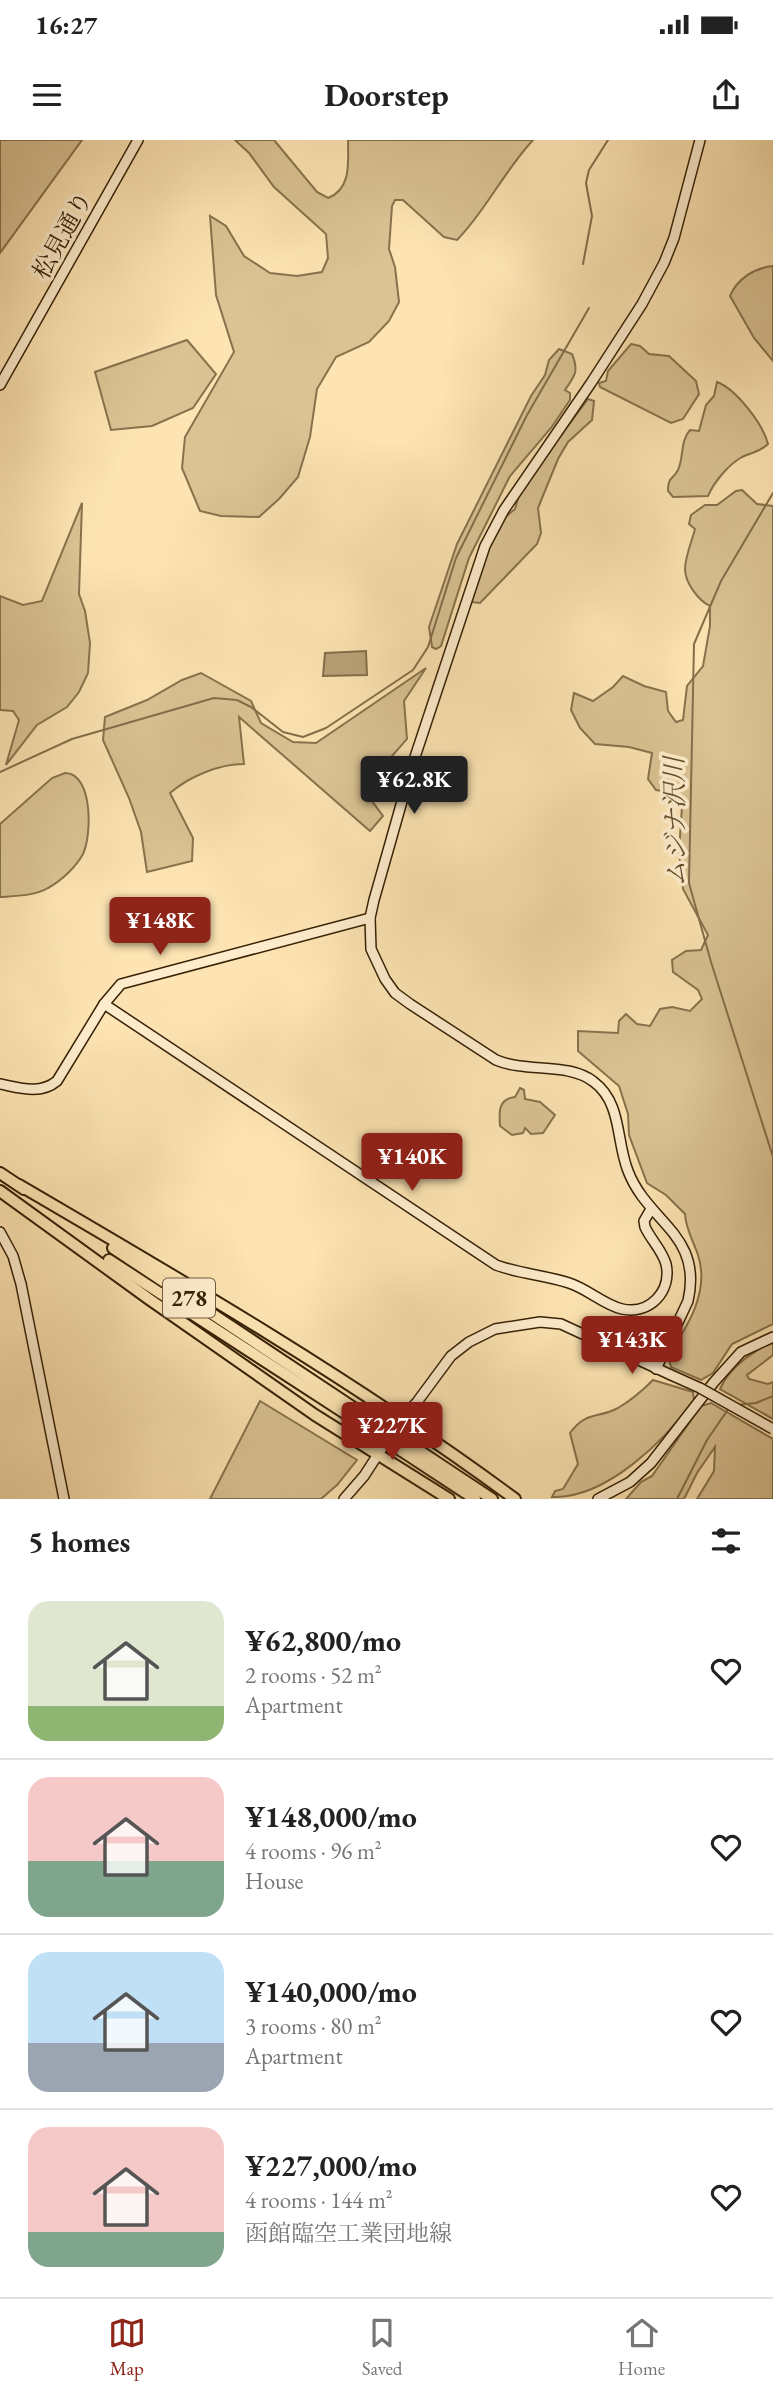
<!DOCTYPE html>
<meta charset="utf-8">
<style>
:root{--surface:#fff;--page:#f6f6f6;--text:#222;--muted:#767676;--line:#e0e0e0;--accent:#8f2418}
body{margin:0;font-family:"EB Garamond","Noto Serif JP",serif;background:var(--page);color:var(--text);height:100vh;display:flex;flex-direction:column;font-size:26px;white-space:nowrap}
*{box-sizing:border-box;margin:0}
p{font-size:23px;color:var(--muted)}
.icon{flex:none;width:38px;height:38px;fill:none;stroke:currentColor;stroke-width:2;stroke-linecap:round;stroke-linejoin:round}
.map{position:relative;height:1359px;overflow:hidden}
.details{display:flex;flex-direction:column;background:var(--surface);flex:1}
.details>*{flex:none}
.price{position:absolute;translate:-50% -60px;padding:0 16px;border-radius:7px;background:var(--accent);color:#fff;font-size:23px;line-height:46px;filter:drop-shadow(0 2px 4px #0008)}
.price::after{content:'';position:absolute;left:50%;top:42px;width:21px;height:16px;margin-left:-10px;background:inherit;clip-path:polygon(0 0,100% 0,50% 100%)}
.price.on{background:#222;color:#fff}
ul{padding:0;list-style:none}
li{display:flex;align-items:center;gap:21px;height:175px;padding:0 28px}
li+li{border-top:2px solid var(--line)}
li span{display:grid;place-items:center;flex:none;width:196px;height:140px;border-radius:21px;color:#555}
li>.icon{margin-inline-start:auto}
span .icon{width:84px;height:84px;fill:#fffc;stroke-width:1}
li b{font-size:30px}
h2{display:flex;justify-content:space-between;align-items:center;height:84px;padding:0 28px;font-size:30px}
.status{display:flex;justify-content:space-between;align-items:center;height:49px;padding:0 35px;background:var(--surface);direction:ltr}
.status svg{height:19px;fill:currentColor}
header{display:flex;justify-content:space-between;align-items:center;height:91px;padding:0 28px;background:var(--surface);font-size:32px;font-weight:700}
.tab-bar{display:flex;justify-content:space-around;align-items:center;height:98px;border-top:2px solid var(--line);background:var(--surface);font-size:19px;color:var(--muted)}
.tab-bar a{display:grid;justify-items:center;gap:4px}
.tab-bar .on{color:var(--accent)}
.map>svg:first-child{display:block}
.green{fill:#dbc394;stroke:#88724c;stroke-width:2}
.water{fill:#b9a277;stroke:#856e49;stroke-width:2}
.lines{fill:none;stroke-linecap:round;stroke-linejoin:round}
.stream{stroke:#856e49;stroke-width:2}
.secondary-casing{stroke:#362104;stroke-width:12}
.highway-casing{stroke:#362104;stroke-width:14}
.secondary{stroke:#feedcd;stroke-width:9}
.highway{stroke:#fde4b2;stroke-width:10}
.secondary-bridge-casing{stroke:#362104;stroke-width:12;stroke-linecap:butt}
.highway-bridge-casing{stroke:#362104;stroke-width:14;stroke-linecap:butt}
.secondary-bridge{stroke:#feedcd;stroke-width:9}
.highway-bridge{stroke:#fde4b2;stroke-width:10}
.labels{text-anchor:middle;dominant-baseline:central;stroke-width:7;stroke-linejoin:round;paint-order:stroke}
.shield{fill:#feedcd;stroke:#725e40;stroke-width:2}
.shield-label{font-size:23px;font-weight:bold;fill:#362104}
.street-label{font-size:24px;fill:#362104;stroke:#feedcd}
.water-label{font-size:26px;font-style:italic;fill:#644e2c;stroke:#feedcd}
</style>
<div class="status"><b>16:27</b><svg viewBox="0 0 49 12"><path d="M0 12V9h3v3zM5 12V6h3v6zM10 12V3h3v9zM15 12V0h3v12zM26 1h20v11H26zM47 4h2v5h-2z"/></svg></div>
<header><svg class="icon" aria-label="menu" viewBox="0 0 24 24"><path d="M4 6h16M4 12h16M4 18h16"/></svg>Doorstep<svg class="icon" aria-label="share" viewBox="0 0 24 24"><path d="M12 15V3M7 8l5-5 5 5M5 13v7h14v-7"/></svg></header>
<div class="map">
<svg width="773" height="1359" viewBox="0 0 773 1359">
<rect width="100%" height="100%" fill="#fde4b2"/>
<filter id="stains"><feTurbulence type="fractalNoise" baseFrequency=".00286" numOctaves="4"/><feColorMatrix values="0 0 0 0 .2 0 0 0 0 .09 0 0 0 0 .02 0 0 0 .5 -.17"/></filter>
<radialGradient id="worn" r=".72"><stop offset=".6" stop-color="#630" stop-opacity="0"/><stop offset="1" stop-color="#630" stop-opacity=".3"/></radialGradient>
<g class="green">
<path d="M 0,0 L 82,0 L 0,113 Z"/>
<path d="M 235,0 L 274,0 L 317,52 L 328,58 C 352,49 348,21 348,0 L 533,0 C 504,31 485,72 457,100 L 444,97 L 403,60 L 395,60 L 392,66 L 389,109 L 395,127 L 399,162 L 389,181 L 369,202 L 336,217 L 317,249 L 310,297 L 298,337 L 279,359 L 259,377 L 221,376 L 200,371 L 182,328 L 185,297 L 234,212 L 216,155 L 210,76 L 226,86 L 244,116 L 270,133 L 297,136 L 322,132 L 328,118 L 326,94 L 274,47 L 249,13 Z"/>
<path d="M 773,126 L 773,221 L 754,198 L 730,156 C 737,139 754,128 773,126 Z"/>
<path d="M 187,200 L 216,234 L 193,268 L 152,286 L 111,290 L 95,232 Z"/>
<path d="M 631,204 L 640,206 L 649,214 L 669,216 L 696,241 L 699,254 L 683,279 L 671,283 L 600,247 L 599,243 L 606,241 L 608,231 Z"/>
<path d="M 559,209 L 572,214 C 579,231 575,236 565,250 L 570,253 L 570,260 L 551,288 L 510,336 L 469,418 L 441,506 L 436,509 L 432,507 L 429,487 L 457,404 L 531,256 L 545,235 L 549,220 Z"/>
<path d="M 717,242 C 736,249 763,284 768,304 C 759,313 752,312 742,317 C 728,325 714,342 708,356 L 673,357 L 668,351 C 668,336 673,340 678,330 C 684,317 680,301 690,290 L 699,291 L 706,265 L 714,256 Z"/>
<path d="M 588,259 L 594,261 L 592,280 L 568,302 L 558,319 L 538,368 L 541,393 L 537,404 L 480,463 L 472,462 L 470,456 L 482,421 L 503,379 L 515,369 L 521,349 Z"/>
<path d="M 742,350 L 757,364 L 773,366 L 773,1184 L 732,1204 L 713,1233 L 701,1240 L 671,1227 L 668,1216 C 688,1186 710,1151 698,1115 C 693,1100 686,1090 685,1074 L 666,1055 L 647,1043 L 629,995 L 628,974 L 619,946 L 578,911 L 578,891 L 618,893 L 619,881 L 626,874 L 637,884 L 650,886 L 660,869 L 672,867 L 690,871 L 702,859 L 698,850 L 673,832 L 672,820 L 686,811 L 701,810 L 708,795 L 683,749 L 679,712 L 682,666 L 673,653 L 656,650 L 648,639 L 652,613 L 629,607 L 595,604 L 580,588 L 571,570 L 574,553 L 593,561 L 613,547 L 623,536 L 644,546 L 666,552 L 668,571 L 676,582 L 683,580 L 687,546 L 703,526 L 710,486 L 710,466 C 699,461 685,443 685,429 C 685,417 692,401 695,389 L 689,384 L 691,375 L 705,365 L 717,365 L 736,351 Z"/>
<path d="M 82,363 L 79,454 L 85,471 L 90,503 L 88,533 L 79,552 L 67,567 L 37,585 L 6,625 L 19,580 L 13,571 L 0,570 L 0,456 L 23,465 L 42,461 Z"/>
<path d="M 426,528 L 404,561 L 407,599 L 385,624 L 372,661 L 383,676 L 370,691 L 239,577 L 244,624 C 218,624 189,637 170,653 L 193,698 L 192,721 L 147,732 L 141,692 L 129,658 L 103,600 L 105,577 L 147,560 L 182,540 L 201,533 L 251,561 L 261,583 L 293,602 L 316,603 Z"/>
<path d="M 65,633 C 93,633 92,695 83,714 C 76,727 61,741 48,748 C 35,756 15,756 0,757 L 0,684 L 52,638 Z"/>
<path d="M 520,948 L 524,950 L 525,959 L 540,962 L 555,975 L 543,993 L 531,994 L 525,988 L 523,993 L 512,995 L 500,986 C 499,972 498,959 515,957 Z"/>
<path d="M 773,1201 L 773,1215 L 747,1235 L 749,1239 L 768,1244 L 773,1242 L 773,1279 L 720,1249 C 730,1226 752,1213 773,1201 Z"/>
<path d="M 653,1240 L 693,1252 L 694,1260 C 666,1299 607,1359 552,1357 L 555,1351 L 563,1349 L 578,1324 L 570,1293 C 586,1271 597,1279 618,1268 C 630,1261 643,1250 653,1240 Z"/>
<path d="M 260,1261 L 357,1320 L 337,1345 L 321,1359 L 210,1359 Z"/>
<path d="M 711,1263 L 773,1299 L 773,1359 L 697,1359 L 714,1331 L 715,1307 L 697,1333 L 684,1359 L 626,1359 L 641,1342 L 652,1336 L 701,1266 Z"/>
</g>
<path class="water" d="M 366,511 L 367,535 L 323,536 L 325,513 Z"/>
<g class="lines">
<g class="stream">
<path d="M 583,124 L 592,76 L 586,43 L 589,30 L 608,0"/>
<path d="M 773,353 L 721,441 L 694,504 L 689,743 L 711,822 L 773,1017"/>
<path d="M 0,632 L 72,599 L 214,558 L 237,560 L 251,567 L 283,592 L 303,597 L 326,588 L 413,530 L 428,507 L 456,418 L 527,275 L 589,168"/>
<path d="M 737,1265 L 756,1263 L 773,1256"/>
<path d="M 677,1359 L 707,1300 L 729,1268"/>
</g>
<defs>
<g id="secondary">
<path d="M 0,245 L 138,0"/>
<path d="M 104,864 L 496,1125 C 520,1134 545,1135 569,1143 C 588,1149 604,1165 622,1169 C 650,1175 672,1151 666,1124 C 662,1110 651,1100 645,1087 L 644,1081 L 651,1069"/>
<path d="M 0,944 C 20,948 40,955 57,941 L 104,864 L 121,844 L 370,778"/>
<path d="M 0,1092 L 13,1116 L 21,1144 L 64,1359"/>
<path d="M 656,1229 L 688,1161 C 703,1094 648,1083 628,1031 C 616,1001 622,963 594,942 C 569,922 527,933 496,920 L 410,864 L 395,853 L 385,839 L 371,809 L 370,778 L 374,760 L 412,626 L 485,406 L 504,370 L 591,243 L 642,164 L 664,123 L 674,98 L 700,0"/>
<path d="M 344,1359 L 364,1336 L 401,1279 L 417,1262 L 451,1216 L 469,1202 L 495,1189 L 540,1182 L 561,1184 L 671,1235"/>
<path d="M 598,1359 L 630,1342 L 651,1323 L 714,1242 L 741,1212 L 773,1197"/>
</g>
<g id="highway">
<path d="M 0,1033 L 24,1049"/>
<path d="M 19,1045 C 187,1143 358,1243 515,1359"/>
<path d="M 0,1051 L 149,1159 L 315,1275 L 449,1359"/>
<path d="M 113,1108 L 378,1284"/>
<path d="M 109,1120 L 374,1292"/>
<path d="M 406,1302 L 492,1359"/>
<path d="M 402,1311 L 475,1359"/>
</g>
</defs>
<use href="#secondary" class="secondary-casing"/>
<use href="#highway" class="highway-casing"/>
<use href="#secondary" class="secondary"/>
<use href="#highway" class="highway"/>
<defs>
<path id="secondary-bridge" d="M 671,1235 L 700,1248 L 773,1289"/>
<g id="highway-bridge">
<path d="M 378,1284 L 406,1302"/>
<path d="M 374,1292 L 402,1311"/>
</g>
</defs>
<use href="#secondary-bridge" class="secondary-bridge-casing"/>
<use href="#highway-bridge" class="highway-bridge-casing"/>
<use href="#secondary-bridge" class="secondary-bridge"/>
<use href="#highway-bridge" class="highway-bridge"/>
</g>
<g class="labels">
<rect class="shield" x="163" y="1138.5" width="52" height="39" rx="5"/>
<g class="shield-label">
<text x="189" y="1158">278</text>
</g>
<g class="street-label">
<text transform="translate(62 95) rotate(-61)">松見通り</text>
</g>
<g class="water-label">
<text transform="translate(675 682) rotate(-91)">ムジナ沢川</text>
</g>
</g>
<rect width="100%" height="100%" filter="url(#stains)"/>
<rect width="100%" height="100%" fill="url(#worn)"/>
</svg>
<b class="price on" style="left:414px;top:676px">¥62.8K</b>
<b class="price" style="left:160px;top:817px">¥148K</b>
<b class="price" style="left:412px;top:1053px">¥140K</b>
<b class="price" style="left:632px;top:1236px">¥143K</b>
<b class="price" style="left:392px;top:1322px">¥227K</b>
</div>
<section class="details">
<h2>5 homes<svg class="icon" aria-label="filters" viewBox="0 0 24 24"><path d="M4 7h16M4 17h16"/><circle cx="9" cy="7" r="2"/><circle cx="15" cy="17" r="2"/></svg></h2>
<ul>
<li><span style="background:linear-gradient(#dfe7d0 75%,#8fb573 0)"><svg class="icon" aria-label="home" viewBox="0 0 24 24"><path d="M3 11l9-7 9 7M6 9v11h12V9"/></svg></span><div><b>¥62,800/mo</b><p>2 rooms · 52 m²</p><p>Apartment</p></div><svg class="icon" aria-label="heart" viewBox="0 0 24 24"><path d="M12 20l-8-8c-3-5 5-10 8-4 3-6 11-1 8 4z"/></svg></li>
<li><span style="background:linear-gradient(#f6c9c9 60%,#7fa58c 0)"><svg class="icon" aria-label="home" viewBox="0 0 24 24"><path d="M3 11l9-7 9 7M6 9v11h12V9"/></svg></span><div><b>¥148,000/mo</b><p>4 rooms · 96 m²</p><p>House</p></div><svg class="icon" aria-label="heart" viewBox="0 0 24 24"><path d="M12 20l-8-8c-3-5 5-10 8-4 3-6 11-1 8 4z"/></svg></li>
<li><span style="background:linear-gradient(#bfe0f5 65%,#9aa5b1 0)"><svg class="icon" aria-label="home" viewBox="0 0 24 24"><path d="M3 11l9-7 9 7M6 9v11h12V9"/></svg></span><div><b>¥140,000/mo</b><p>3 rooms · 80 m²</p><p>Apartment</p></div><svg class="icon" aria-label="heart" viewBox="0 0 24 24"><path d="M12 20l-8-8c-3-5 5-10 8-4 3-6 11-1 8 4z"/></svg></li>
<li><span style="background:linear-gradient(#f6c9c9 75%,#7fa58c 0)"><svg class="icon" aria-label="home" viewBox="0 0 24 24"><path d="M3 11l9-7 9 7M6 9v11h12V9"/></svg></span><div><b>¥227,000/mo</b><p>4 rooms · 144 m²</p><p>函館臨空工業団地線</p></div><svg class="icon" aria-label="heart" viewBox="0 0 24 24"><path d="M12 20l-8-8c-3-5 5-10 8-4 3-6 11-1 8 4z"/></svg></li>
</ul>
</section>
<nav class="tab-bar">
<a class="on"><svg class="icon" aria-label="map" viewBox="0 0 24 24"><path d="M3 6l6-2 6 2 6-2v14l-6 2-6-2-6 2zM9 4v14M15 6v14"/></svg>Map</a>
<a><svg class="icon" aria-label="saved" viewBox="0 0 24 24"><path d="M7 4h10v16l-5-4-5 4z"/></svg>Saved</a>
<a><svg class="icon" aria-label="home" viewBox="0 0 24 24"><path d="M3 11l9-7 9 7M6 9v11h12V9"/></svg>Home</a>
</nav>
